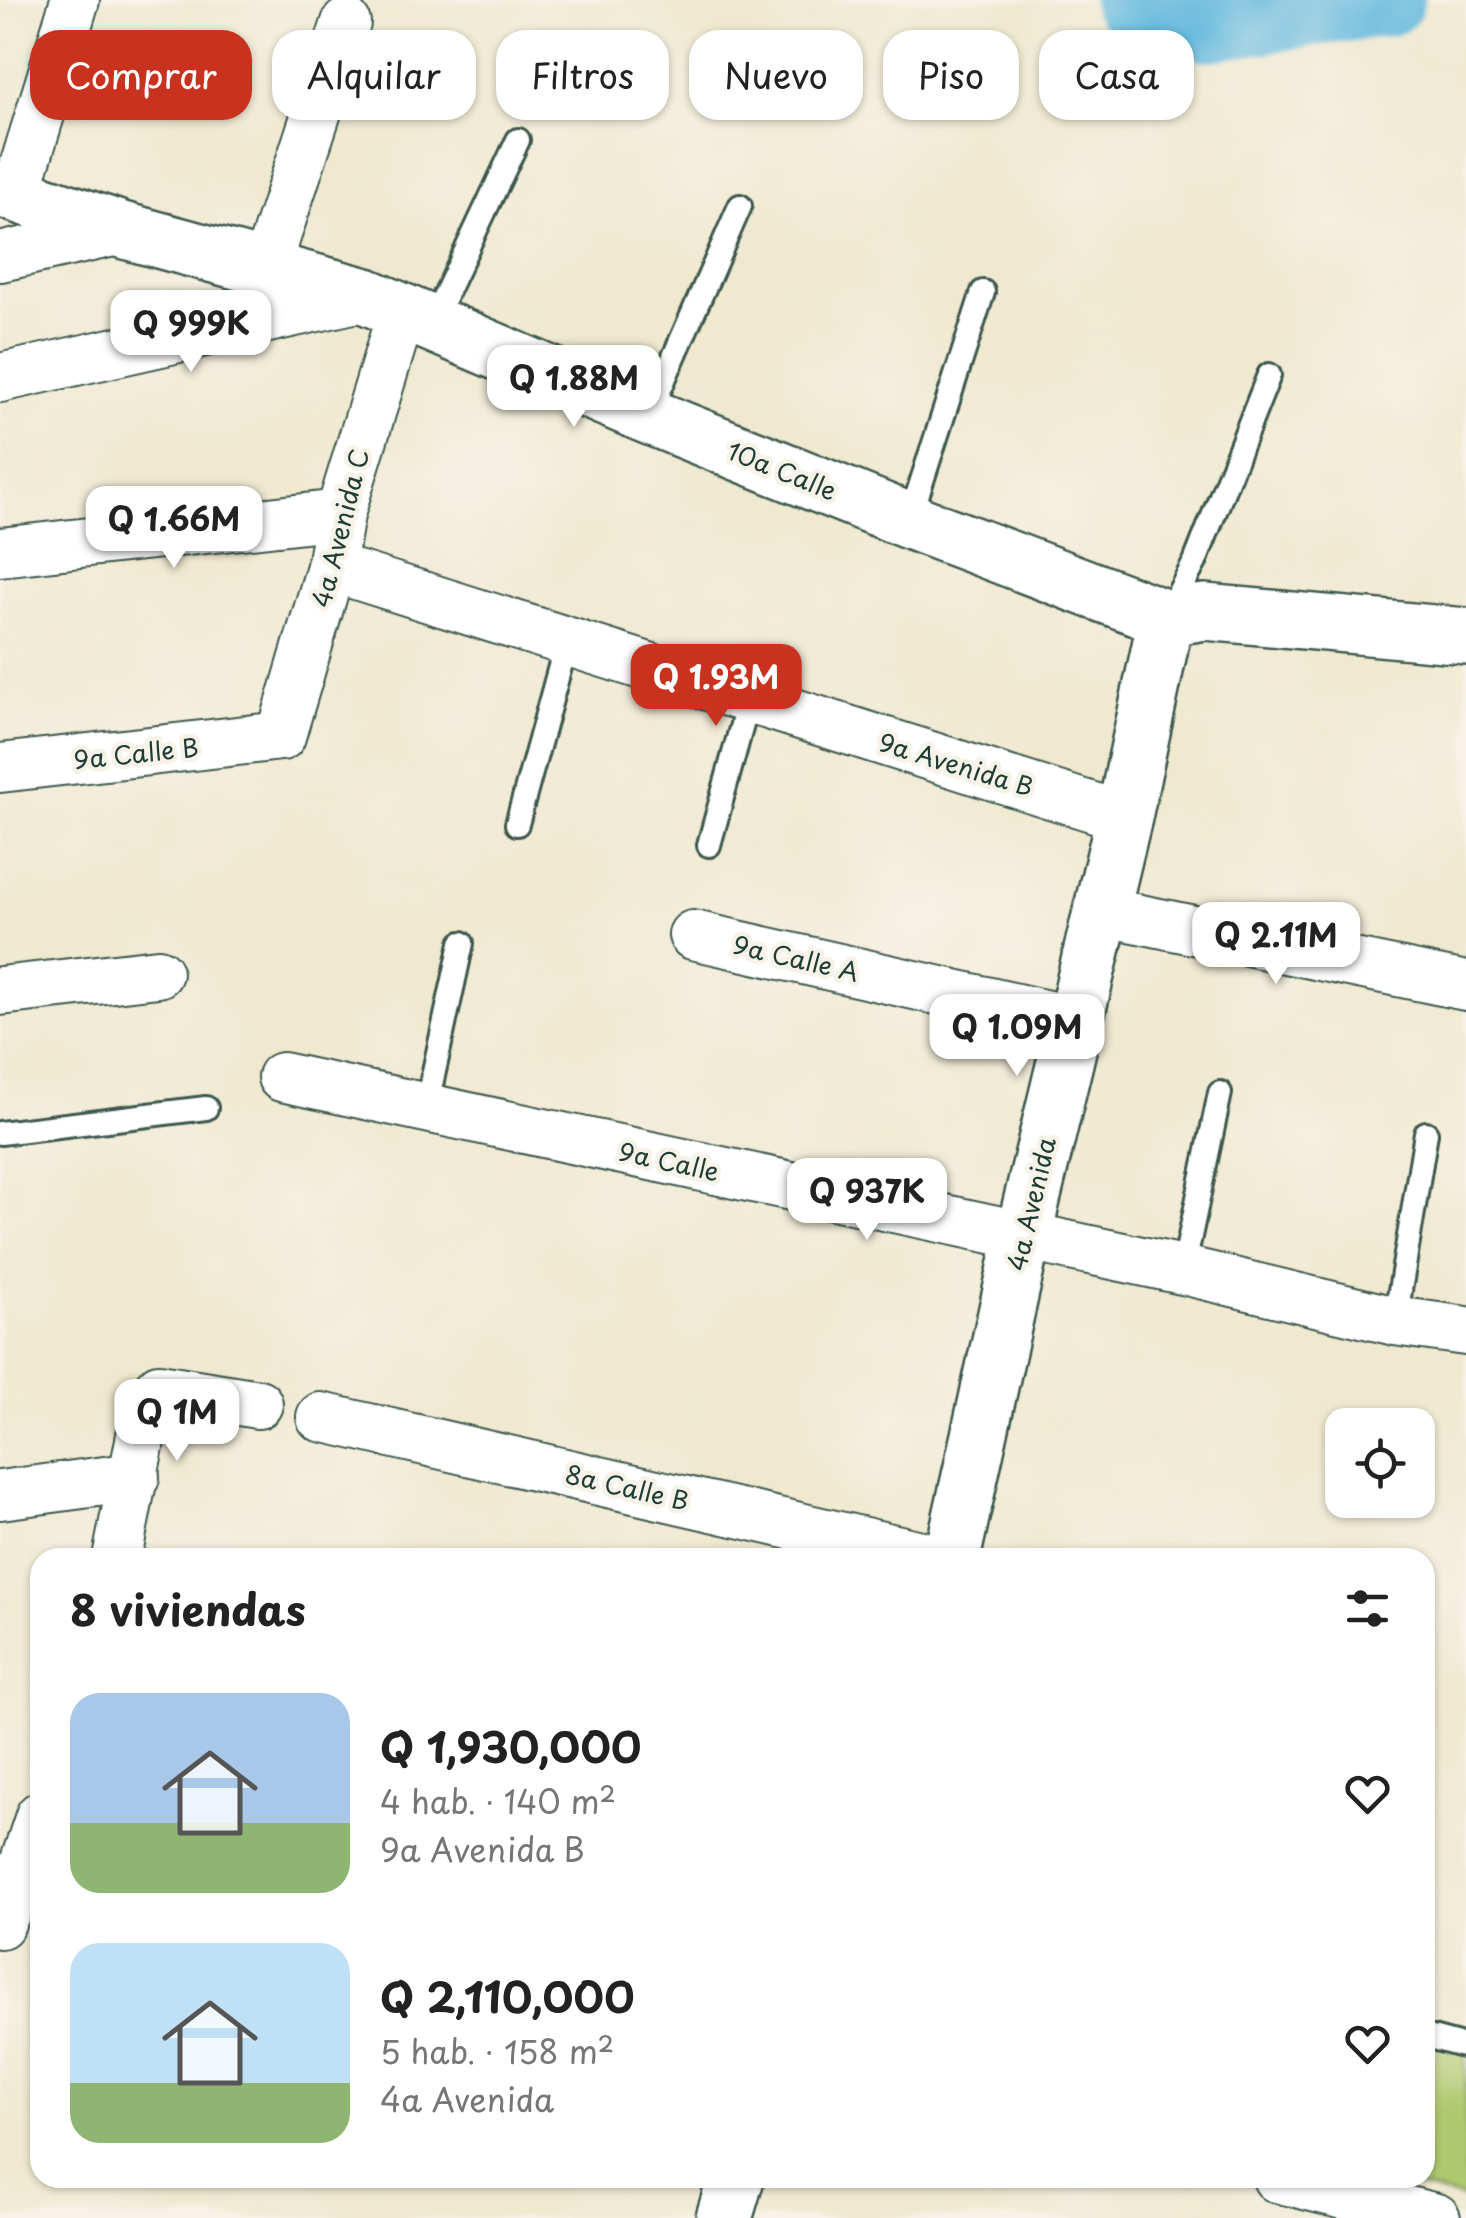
<!DOCTYPE html>
<html lang="es">
<meta charset="utf-8">
<style>
:root{--surface:#fff;--page:#f2f2f2;--text:#222;--muted:#767676;--accent:#c8321e}
body{margin:0;font-family:"Playpen Sans",sans-serif;background:var(--page);color:var(--text);height:100vh;display:flex;flex-direction:column;font-size:38px;white-space:nowrap}
*{box-sizing:border-box;margin:0}
p{font-size:32px;color:var(--muted)}
.icon{flex:none;width:55px;height:55px;fill:none;stroke:currentColor;stroke-width:2;stroke-linecap:round;stroke-linejoin:round}
.map{position:relative;flex:1;overflow:hidden}
.panel{position:absolute;left:30px;top:1548px;width:1405px;height:640px;display:flex;flex-direction:column;background:var(--surface);border-radius:30px;box-shadow:0 2px 8px #0004}
.panel>*{flex:none}
.top-card{position:absolute;left:30px;top:30px;width:1408px;height:90px;display:flex;gap:20px}
.fabs{position:absolute;left:1325px;top:1408px;display:grid;gap:20px}
.fabs a{display:grid;place-items:center;width:110px;height:110px;border-radius:20px;background:var(--surface);box-shadow:0 2px 8px #0004;font-size:50px}
.price{position:absolute;translate:-50% -85px;padding:0 22px;border-radius:20px;background:#fff;color:#222;font-size:32px;line-height:65px;filter:drop-shadow(0 2px 5px #0008)}
.price::after{content:'';position:absolute;left:50%;top:60px;width:30px;height:22px;margin-left:-15px;background:inherit;clip-path:polygon(0 0,100% 0,50% 100%)}
.price.on{background:var(--accent);color:#fff}
ul{padding:0;list-style:none}
li{display:flex;align-items:center;gap:30px;height:250px;padding:0 40px}
li span{display:grid;place-items:center;flex:none;width:280px;height:200px;border-radius:30px;color:#555}
li>.icon{margin-inline-start:auto}
span .icon{width:120px;height:120px;fill:#fffc;stroke-width:1}
li b{font-size:42px}
h2{display:flex;justify-content:space-between;align-items:center;height:120px;padding:0 40px;font-size:42px}
.chip{padding:0 35px;border-radius:30px;background:var(--surface);box-shadow:0 2px 8px #0004;font-size:35px;line-height:90px}
.chip.on{background:var(--accent);color:#fff}
.map>svg:first-child{display:block}
.green{fill:#b0c96e;stroke:#688351;stroke-width:2.5}
.lines{fill:none;stroke-linecap:round;stroke-linejoin:round}
.river{stroke:#63b9df;stroke-width:72}
.lane-casing{stroke:#3e574b;stroke-width:28}
.street-casing{stroke:#3e574b;stroke-width:52}
.secondary-casing{stroke:#3e574b;stroke-width:60}
.lane{stroke:#fff;stroke-width:22}
.street{stroke:#fff;stroke-width:48}
.secondary{stroke:#fff;stroke-width:55}
.labels{text-anchor:middle;dominant-baseline:central;stroke-width:9;stroke-linejoin:round;paint-order:stroke}
.street-label{font-size:25px;fill:#1f3d34;stroke:#f7f3e8}
</style>
<div class="map">
<svg width="1466" height="2218" viewBox="0 0 1466 2218">
<rect width="100%" height="100%" fill="#f7f3e8"/>
<filter id="ink" filterUnits="userSpaceOnUse"><feTurbulence type="fractalNoise" baseFrequency=".01" numOctaves="2"/><feDisplacementMap in="SourceGraphic" scale="20" xChannelSelector="R" yChannelSelector="G"/><feConvolveMatrix kernelMatrix="1 2 1 2 8 2 1 2 1" color-interpolation-filters="sRGB"/></filter>
<filter id="wash" filterUnits="userSpaceOnUse"><feTurbulence type="fractalNoise" baseFrequency=".0048" numOctaves="4" result="noise"/><feDisplacementMap in="SourceGraphic" scale="40" xChannelSelector="R" yChannelSelector="G"/><feGaussianBlur stdDeviation="2.25" result="paint"/><feColorMatrix in="noise" values="0 0 0 0 0 0 0 0 0 0 0 0 0 0 0 0 0 1.4 0 .05"/><feComposite in="paint" operator="in"/></filter>
<g filter="url(#wash)">
<rect width="100%" height="100%" fill="#efe9d0"/>
<path class="green" d="M 1425,2029 L 1466,2039 L 1466,2199 L 1380,2178 L 1425,2178 Z"/>
<g class="lines">
<path class="river" d="M 1128,0 L 1207,25 L 1388,0"/>
</g>
</g>
<g filter="url(#ink)">
<g class="lines">
<defs>
<g id="lane">
<path d="M 432,323 L 518,140"/>
<path d="M 648,416 L 740,206"/>
<path d="M 909,521 L 983,292"/>
<path d="M 1167,615 L 1195,562 L 1269,375"/>
<path d="M 517,824 L 567,641"/>
<path d="M 709,845 L 749,699"/>
<path d="M 426,1108 L 462,943"/>
<path d="M 0,1133 L 206,1108"/>
<path d="M 1183,1270 L 1220,1093"/>
<path d="M 1395,1321 L 1426,1133"/>
<path d="M 1425,2036 L 1466,2047"/>
</g>
<g id="street">
<path d="M 16,193 L 75,0"/>
<path d="M 0,257 L 122,230"/>
<path d="M 266,267 L 346,23"/>
<path d="M 0,378 L 366,296"/>
<path d="M 0,552 L 340,514"/>
<path d="M 331,567 L 1124,817"/>
<path d="M 0,768 L 281,736 L 331,567 L 340,514 L 402,311"/>
<path d="M 1101,911 L 1466,986"/>
<path d="M 693,935 L 1074,1021"/>
<path d="M 0,991 L 158,973"/>
<path d="M 282,1077 L 1183,1270 L 1395,1321 L 1466,1331"/>
<path d="M 321,1417 L 934,1558"/>
<path d="M 0,1495 L 135,1477"/>
<path d="M 117,1558 L 148,1400 L 159,1388 L 258,1404"/>
<path d="M 0,1924 L 13,1897 L 40,1816"/>
<path d="M 1277,2178 L 1436,2218"/>
</g>
<g id="secondary">
<path d="M 0,189 L 122,230 L 366,296 L 648,416 L 909,521 L 1166,618 L 1205,612 L 1466,636"/>
<path d="M 952,1558 L 1023,1237 L 1124,817 L 1166,618"/>
<path d="M 724,2218 L 736,2178"/>
</g>
</defs>
<use href="#lane" class="lane-casing"/>
<use href="#street" class="street-casing"/>
<use href="#secondary" class="secondary-casing"/>
<use href="#lane" class="lane"/>
<use href="#street" class="street"/>
<use href="#secondary" class="secondary"/>
</g>
</g>
<g class="labels">
<g class="street-label">
<text transform="translate(782 470) rotate(22)">10a Calle</text>
<text transform="translate(340 528) rotate(-76)">4a Avenida C</text>
<text transform="translate(136 753) rotate(-6)">9a Calle B</text>
<text transform="translate(956 764) rotate(17)">9a Avenida B</text>
<text transform="translate(796 958) rotate(13)">9a Calle A</text>
<text transform="translate(669 1161) rotate(12)">9a Calle</text>
<text transform="translate(1031 1204) rotate(-77)">4a Avenida</text>
<text transform="translate(627 1487) rotate(13)">8a Calle B</text>
</g>
</g>
</svg>
<div class="fabs">
<a><svg class="icon" aria-label="locate" viewBox="0 0 24 24"><circle cx="12" cy="12" r="6"/><path d="M12 2v4M12 18v4M2 12h4M18 12h4"/></svg></a>
</div>
<b class="price" style="left:191px;top:375px">Q 999K</b>
<b class="price" style="left:574px;top:430px">Q 1.88M</b>
<b class="price" style="left:174px;top:571px">Q 1.66M</b>
<b class="price on" style="left:716px;top:729px">Q 1.93M</b>
<b class="price" style="left:1276px;top:987px">Q 2.11M</b>
<b class="price" style="left:1017px;top:1079px">Q 1.09M</b>
<b class="price" style="left:867px;top:1243px">Q 937K</b>
<b class="price" style="left:177px;top:1464px">Q 1M</b>
<div class="top-card">
<a class="chip on">Comprar</a>
<a class="chip">Alquilar</a>
<a class="chip">Filtros</a>
<a class="chip">Nuevo</a>
<a class="chip">Piso</a>
<a class="chip">Casa</a>
</div>
<section class="panel">
<h2>8 viviendas<svg class="icon" aria-label="filters" viewBox="0 0 24 24"><path d="M4 7h16M4 17h16"/><circle cx="9" cy="7" r="2"/><circle cx="15" cy="17" r="2"/></svg></h2>
<ul>
<li><span style="background:linear-gradient(#a9c7e8 65%,#8fb573 0)"><svg class="icon" aria-label="home" viewBox="0 0 24 24"><path d="M3 11l9-7 9 7M6 9v11h12V9"/></svg></span><div><b>Q 1,930,000</b><p>4 hab. · 140 m²</p><p>9a Avenida B</p></div><svg class="icon" aria-label="heart" viewBox="0 0 24 24"><path d="M12 20l-8-8c-3-5 5-10 8-4 3-6 11-1 8 4z"/></svg></li>
<li><span style="background:linear-gradient(#bfe0f5 70%,#8fb573 0)"><svg class="icon" aria-label="home" viewBox="0 0 24 24"><path d="M3 11l9-7 9 7M6 9v11h12V9"/></svg></span><div><b>Q 2,110,000</b><p>5 hab. · 158 m²</p><p>4a Avenida</p></div><svg class="icon" aria-label="heart" viewBox="0 0 24 24"><path d="M12 20l-8-8c-3-5 5-10 8-4 3-6 11-1 8 4z"/></svg></li>
</ul>
</section>
</div>
